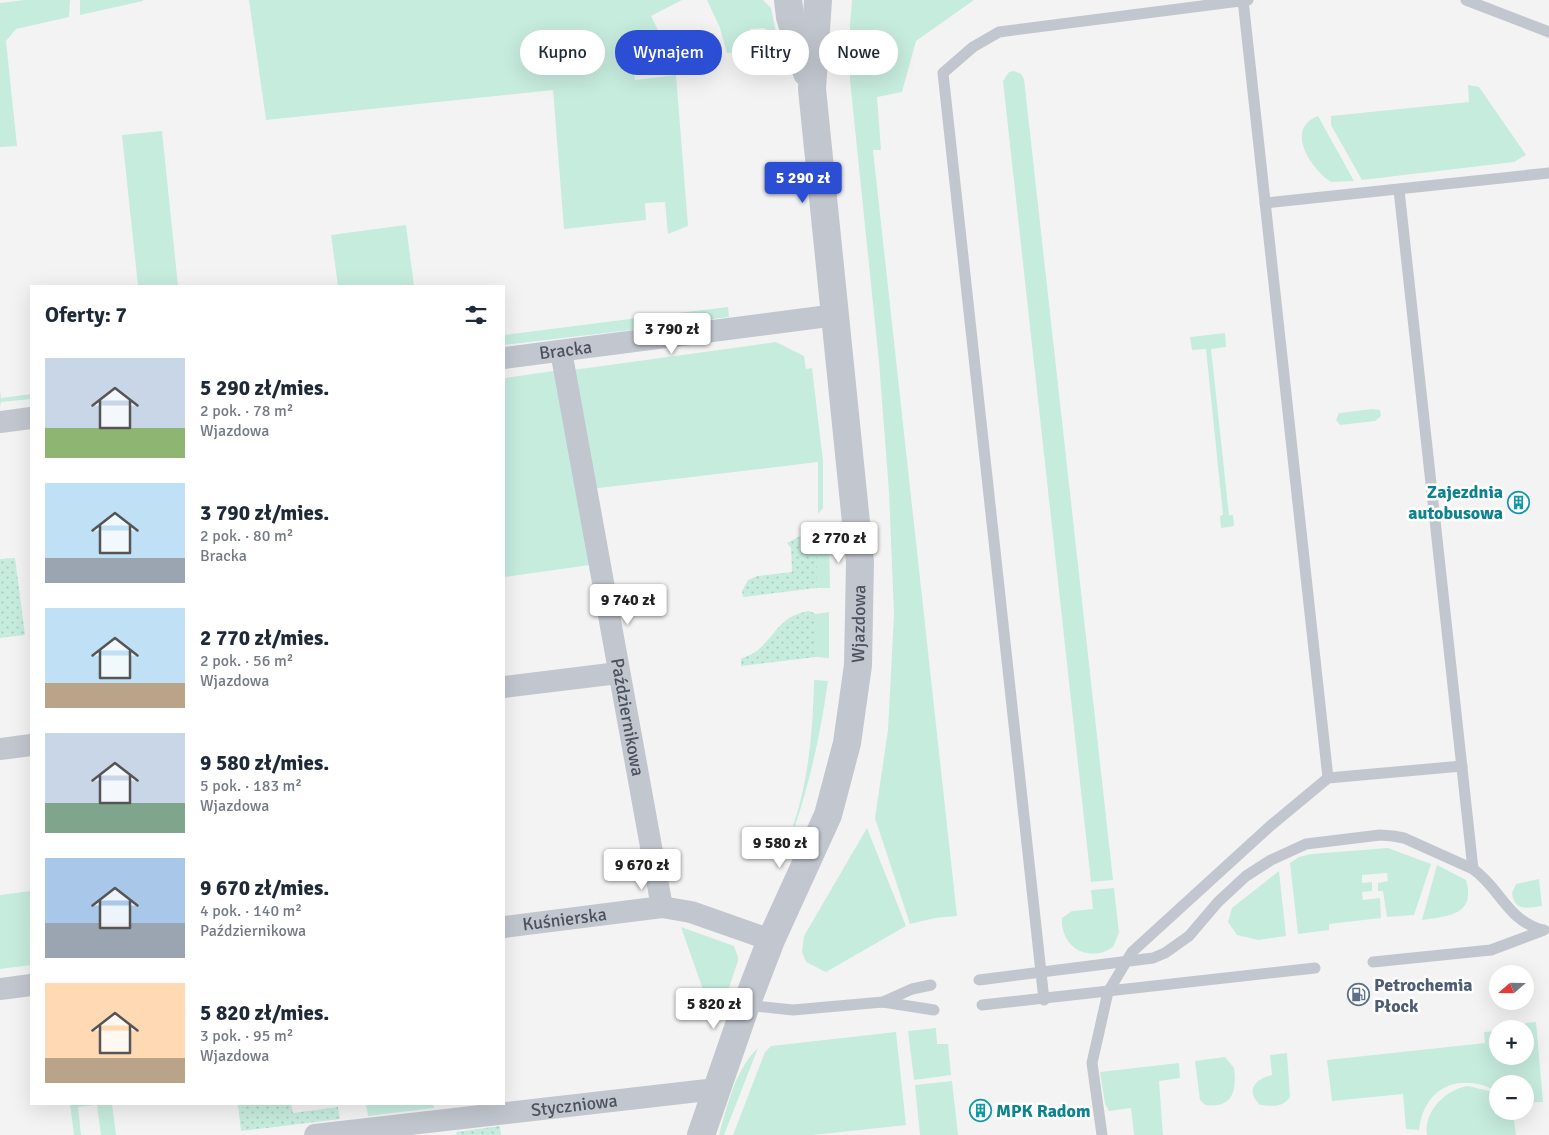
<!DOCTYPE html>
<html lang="pl">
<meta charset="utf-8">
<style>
:root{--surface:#fff;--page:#f6f6f7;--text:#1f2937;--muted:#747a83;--accent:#2c4ed4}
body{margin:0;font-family:Signika,sans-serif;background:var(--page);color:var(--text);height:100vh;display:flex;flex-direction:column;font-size:19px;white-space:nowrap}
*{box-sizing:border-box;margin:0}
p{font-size:16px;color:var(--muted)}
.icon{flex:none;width:28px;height:28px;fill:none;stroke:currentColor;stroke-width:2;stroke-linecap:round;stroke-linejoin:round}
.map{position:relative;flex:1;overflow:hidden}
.details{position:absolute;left:30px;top:285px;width:475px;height:820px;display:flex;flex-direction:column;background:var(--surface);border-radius:0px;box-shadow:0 5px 20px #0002}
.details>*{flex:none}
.hud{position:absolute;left:520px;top:30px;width:475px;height:45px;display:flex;gap:10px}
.needle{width:32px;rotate:250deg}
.tools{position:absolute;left:1489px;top:965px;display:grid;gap:10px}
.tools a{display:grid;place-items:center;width:45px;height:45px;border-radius:50%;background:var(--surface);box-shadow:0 5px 20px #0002;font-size:25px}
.price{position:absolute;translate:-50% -42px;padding:0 11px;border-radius:5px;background:#fff;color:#222;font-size:16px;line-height:32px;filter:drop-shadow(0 1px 2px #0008)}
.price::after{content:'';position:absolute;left:50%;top:30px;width:15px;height:11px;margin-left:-8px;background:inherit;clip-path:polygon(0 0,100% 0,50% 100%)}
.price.on{background:var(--accent);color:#fff}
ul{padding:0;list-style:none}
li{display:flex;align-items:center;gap:15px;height:125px;padding:0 15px}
li span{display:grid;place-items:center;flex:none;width:140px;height:100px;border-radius:0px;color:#555}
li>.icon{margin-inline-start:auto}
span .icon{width:60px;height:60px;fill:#fffc;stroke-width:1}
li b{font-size:21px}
h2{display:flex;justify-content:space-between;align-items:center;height:60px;padding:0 15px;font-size:21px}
.pill{padding:0 18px;border-radius:22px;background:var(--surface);box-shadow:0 5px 20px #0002;font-size:18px;line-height:45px}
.pill.on{background:var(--accent);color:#fff}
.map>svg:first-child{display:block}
.grass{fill:#c6ecde}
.garden{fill:url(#garden-dots)}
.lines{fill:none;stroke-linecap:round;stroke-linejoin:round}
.service{stroke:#c2c6cf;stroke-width:11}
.minor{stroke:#c2c6cf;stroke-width:22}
.tertiary{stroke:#c2c6cf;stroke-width:28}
.labels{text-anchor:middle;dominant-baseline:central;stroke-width:5;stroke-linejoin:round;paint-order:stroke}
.street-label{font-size:18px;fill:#4c515e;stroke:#fff}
.culture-label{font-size:18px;font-weight:bold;fill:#0d838f;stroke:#fff;text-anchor:end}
.service-label{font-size:18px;font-weight:bold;fill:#4e5e75;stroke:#fff;text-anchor:start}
</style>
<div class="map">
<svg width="1549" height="1135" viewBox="0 0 1549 1135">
<defs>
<pattern id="garden-dots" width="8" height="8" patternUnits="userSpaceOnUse" patternTransform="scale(1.25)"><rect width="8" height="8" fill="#c6ecde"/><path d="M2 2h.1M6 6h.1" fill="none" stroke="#acccc1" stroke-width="1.8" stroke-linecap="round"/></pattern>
</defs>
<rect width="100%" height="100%" fill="#f4f3f3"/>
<g class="grass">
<path d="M 25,0 L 70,0 L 69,17 L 16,29 L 6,41 L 17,146 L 0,147 L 0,3 Z"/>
<path d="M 80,0 L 143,0 L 143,1 L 80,15 Z"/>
<path d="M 249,0 L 682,0 L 651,16 L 670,54 L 714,33 L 718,53 L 633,62 L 635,80 L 676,75 L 688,226 L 668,234 L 665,202 L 645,203 L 646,220 L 564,229 L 553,90 L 266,120 Z"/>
<path d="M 707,0 L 763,0 L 771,8 L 776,32 L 770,32 L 764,28 L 750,29 L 753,51 L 727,53 L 720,28 Z"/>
<path d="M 852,0 L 974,0 L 916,41 L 902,92 L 877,97 L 881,150 L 873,150 L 957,916 L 935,918 L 910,924 L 875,818 L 888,730 L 894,614 L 889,492 L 879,362 L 850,80 L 850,24 Z"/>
<path d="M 1014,71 L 1021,74 L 1024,79 L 1113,880 L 1091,882 L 1003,81 L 1009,72 Z"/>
<path d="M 1468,85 L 1479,87 L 1526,155 L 1514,162 L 1362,180 L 1331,125 L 1331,116 L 1469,102 Z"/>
<path d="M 1318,116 L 1354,181 L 1331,182 C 1311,169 1284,129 1318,116 Z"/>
<path d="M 162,131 L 178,286 L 138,286 L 122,135 Z"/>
<path d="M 406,225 L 414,286 L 338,286 L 331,235 Z"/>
<path d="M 728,307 L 729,317 L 671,324 L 670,314 Z"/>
<path d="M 653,316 L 654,316 L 656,327 L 504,345 L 504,335 Z"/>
<path d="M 1225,333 L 1226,347 L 1211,349 L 1229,515 L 1233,515 L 1234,526 L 1221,528 L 1220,516 L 1223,515 L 1206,349 L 1192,350 L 1190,337 Z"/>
<path d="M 776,342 L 804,356 L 806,369 L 812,368 L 823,461 L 823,508 L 818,514 L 818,462 L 590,489 L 573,370 Z"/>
<path d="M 554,371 L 590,565 L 504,577 L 504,378 Z"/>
<path d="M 0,390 L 1,398 L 31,394 L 31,399 L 1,402 L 0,407 Z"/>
<path d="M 1373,409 L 1380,410 L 1381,416 L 1375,421 L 1340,425 L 1336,420 L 1339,413 Z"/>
<path d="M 817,535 L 829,535 L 830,588 L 817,588 Z"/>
<path d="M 829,612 L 829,658 L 816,657 L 816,614 Z"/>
<path d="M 814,680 L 828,681 C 821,731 811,778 795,826 L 793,826 C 809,779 813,729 814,680 Z"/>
<path d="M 867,828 L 906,926 L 826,972 L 806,962 L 802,952 L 804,936 Z"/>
<path d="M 1388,848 L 1431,864 L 1414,915 L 1387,917 L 1383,891 L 1378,891 L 1378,883 L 1388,881 L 1387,873 L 1362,875 L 1362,883 L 1372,882 L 1372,891 L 1362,892 L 1363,900 L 1380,898 L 1381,918 L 1329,924 L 1329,930 L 1298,934 L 1290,863 L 1299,857 L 1311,854 Z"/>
<path d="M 1437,865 L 1466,880 C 1476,915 1449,916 1422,920 Z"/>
<path d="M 1279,871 L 1286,936 L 1258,940 L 1237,935 L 1228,922 L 1232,908 Z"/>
<path d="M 1539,879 L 1542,906 C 1528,908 1514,912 1512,893 L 1516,884 Z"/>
<path d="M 1114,888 L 1119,933 L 1113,947 C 1089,964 1060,947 1062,918 L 1072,911 L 1093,909 L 1091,890 Z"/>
<path d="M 31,891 L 31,965 L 0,969 L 0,895 Z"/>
<path d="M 681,927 L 734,946 L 738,957 L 738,961 L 717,1023 L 714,1021 Z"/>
<path d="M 1536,1022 L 1543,1102 L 1525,1103 L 1525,1084 L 1498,1084 L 1497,1091 C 1460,1072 1424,1086 1419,1130 L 1406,1129 L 1403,1094 L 1332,1101 L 1327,1060 L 1485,1043 L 1484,1032 L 1497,1031 L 1498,1056 L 1525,1056 L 1525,1029 L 1517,1029 L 1525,1028 L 1525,1023 Z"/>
<path d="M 936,1028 L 937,1044 L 948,1044 L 951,1075 L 914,1080 L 908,1031 Z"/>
<path d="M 896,1032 L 906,1125 L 813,1135 L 733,1135 L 765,1052 L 771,1046 Z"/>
<path d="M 758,1048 L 724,1135 L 719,1135 C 727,1106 736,1068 758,1048 Z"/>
<path d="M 1287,1053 L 1290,1097 C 1282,1108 1273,1106 1260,1105 C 1245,1090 1255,1079 1272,1075 L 1270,1055 Z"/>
<path d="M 1225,1057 L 1234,1068 C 1237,1090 1233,1109 1205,1105 L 1200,1100 L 1195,1061 Z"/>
<path d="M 1179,1063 L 1180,1078 L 1159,1081 L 1163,1135 L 1134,1135 L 1131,1108 L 1109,1111 L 1105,1104 L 1100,1072 Z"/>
<path d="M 952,1081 L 958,1135 L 920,1135 L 915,1085 Z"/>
<path d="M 1468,1086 L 1489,1091 L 1497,1096 L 1498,1111 L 1513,1113 L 1516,1135 L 1427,1135 C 1423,1112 1446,1089 1468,1086 Z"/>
<path d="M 70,1104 L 112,1104 L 116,1135 L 101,1135 L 97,1105 L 78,1107 L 81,1135 L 74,1135 Z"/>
<path d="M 366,1104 L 433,1104 L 434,1108 L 368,1116 Z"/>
</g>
<g class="garden">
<path d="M 806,533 L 817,535 L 817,588 L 743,597 L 742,591 L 748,580 L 757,576 L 792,572 L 791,548 L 787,543 Z"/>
<path d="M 15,558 L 25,635 L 0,638 L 0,559 Z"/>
<path d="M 809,611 L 816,614 L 816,657 L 741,666 L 741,659 C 747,656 755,653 759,649 C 778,632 780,616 809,611 Z"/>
<path d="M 238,1104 L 291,1104 L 293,1113 L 338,1107 L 340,1119 L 241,1131 Z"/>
<path d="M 500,1126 L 501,1135 L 457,1135 L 456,1132 Z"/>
</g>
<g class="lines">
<g class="service">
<path d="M 1243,0 L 1328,778"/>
<path d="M 1466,0 L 1549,32"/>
<path d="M 1399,190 L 1473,869"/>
<path d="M 1265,203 L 1549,173"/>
<path d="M 1373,962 L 1491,950 L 1544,930"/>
<path d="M 979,980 L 1153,958 L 1165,953 L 1189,936 L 1218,902 L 1246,876 L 1271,860 L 1306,844 L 1380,835 L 1393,836 L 1404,838 L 1473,869 C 1501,889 1506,919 1542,930"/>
<path d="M 1044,1000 L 943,73 L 973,47 L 999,32 L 1248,0"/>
<path d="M 883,1002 L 912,989 L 931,985"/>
<path d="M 746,1005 L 793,1010 L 883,1002 L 934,1010"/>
<path d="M 982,1005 L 1315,968"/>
<path d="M 1102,1135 L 1092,1063 L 1108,992 L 1132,952 L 1269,827 L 1328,778 L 1462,766"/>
</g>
<g class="minor">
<path id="s1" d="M 561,351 L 662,907"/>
<path id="s2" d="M 504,358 L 836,315"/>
<path d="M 0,422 L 31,418"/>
<path d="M 504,687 L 618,673"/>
<path d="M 0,749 L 31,745"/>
<path id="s3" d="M 504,927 L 662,907 L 691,912 L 771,940"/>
<path d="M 0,989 L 31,985"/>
<path id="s4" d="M 315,1135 L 716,1089"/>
</g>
<g class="tertiary">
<path d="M 788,0 L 790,17 L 807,73"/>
<path id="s5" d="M 701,1135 L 746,1005 L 771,940 L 828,815 L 847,743 L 858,665 L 860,562 L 812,89 L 818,0"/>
</g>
</g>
<defs>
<symbol id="building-ring" viewBox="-11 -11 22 22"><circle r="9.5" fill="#fff" stroke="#0f9aa8" stroke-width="1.5"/><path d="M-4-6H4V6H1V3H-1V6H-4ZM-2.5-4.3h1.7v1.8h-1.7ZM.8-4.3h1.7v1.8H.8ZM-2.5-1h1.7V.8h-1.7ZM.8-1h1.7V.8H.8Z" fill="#0f9aa8"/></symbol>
<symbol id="fuel-ring" viewBox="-11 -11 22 22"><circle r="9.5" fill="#fff" stroke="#5c6f8a" stroke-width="1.5"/><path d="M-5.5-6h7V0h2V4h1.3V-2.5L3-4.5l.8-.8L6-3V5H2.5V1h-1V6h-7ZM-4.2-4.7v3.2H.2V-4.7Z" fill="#5c6f8a"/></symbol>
</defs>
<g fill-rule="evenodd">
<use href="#building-ring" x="1506" y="490" width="25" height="25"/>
<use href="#fuel-ring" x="1346" y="982" width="25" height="25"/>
<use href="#building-ring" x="968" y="1098" width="25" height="25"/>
</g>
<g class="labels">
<g class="street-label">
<text stroke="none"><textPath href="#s2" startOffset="62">Bracka</textPath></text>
<text stroke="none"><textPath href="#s5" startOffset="539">Wjazdowa</textPath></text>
<text stroke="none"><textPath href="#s1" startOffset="372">Październikowa</textPath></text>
<text stroke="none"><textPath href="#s3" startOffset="61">Kuśnierska</textPath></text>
<text stroke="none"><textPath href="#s4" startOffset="261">Styczniowa</textPath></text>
</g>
<g class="culture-label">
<text x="1503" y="492">Zajezdnia<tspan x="1503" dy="21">autobusowa</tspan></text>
<text x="996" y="1111" text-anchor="start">MPK Radom</text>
</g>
<g class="service-label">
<text x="1374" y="985">Petrochemia<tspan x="1374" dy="21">Płock</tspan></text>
</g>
</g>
</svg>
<div class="tools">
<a><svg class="needle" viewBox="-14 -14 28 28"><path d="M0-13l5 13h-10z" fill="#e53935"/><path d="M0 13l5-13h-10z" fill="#747a83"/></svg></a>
<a>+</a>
<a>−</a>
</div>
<b class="price on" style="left:803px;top:204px">5 290 zł</b>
<b class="price" style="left:672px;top:355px">3 790 zł</b>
<b class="price" style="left:839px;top:564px">2 770 zł</b>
<b class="price" style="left:628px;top:626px">9 740 zł</b>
<b class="price" style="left:780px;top:869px">9 580 zł</b>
<b class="price" style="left:642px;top:891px">9 670 zł</b>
<b class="price" style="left:714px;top:1030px">5 820 zł</b>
<div class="hud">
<a class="pill">Kupno</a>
<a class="pill on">Wynajem</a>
<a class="pill">Filtry</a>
<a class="pill">Nowe</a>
</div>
<section class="details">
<h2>Oferty: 7<svg class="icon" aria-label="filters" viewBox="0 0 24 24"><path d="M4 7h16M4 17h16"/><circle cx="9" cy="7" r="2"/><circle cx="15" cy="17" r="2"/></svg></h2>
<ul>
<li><span style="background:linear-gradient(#c9d6e8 70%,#8fb573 0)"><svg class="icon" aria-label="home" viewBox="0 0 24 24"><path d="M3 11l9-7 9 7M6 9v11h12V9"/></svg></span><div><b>5 290 zł/mies.</b><p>2 pok. · 78 m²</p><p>Wjazdowa</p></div></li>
<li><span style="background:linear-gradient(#bfe0f5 75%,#9aa5b1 0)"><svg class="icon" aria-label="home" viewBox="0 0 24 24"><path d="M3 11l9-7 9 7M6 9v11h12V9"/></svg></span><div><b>3 790 zł/mies.</b><p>2 pok. · 80 m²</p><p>Bracka</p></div></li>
<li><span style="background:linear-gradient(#bfe0f5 75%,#b9a48a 0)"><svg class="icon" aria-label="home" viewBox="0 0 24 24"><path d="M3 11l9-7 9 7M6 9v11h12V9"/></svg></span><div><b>2 770 zł/mies.</b><p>2 pok. · 56 m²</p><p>Wjazdowa</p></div></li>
<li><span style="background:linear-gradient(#c9d6e8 70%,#7fa58c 0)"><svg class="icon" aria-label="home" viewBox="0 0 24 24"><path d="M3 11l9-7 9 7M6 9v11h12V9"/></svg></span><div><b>9 580 zł/mies.</b><p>5 pok. · 183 m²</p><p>Wjazdowa</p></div></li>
<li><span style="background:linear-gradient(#a9c7e8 65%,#9aa5b1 0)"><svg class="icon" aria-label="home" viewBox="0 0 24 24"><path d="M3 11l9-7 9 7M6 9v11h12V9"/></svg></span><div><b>9 670 zł/mies.</b><p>4 pok. · 140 m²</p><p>Październikowa</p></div></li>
<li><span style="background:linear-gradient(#ffd9b3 75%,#b9a48a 0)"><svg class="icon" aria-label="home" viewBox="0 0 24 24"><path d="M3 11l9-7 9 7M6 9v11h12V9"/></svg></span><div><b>5 820 zł/mies.</b><p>3 pok. · 95 m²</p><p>Wjazdowa</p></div></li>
</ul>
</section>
</div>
